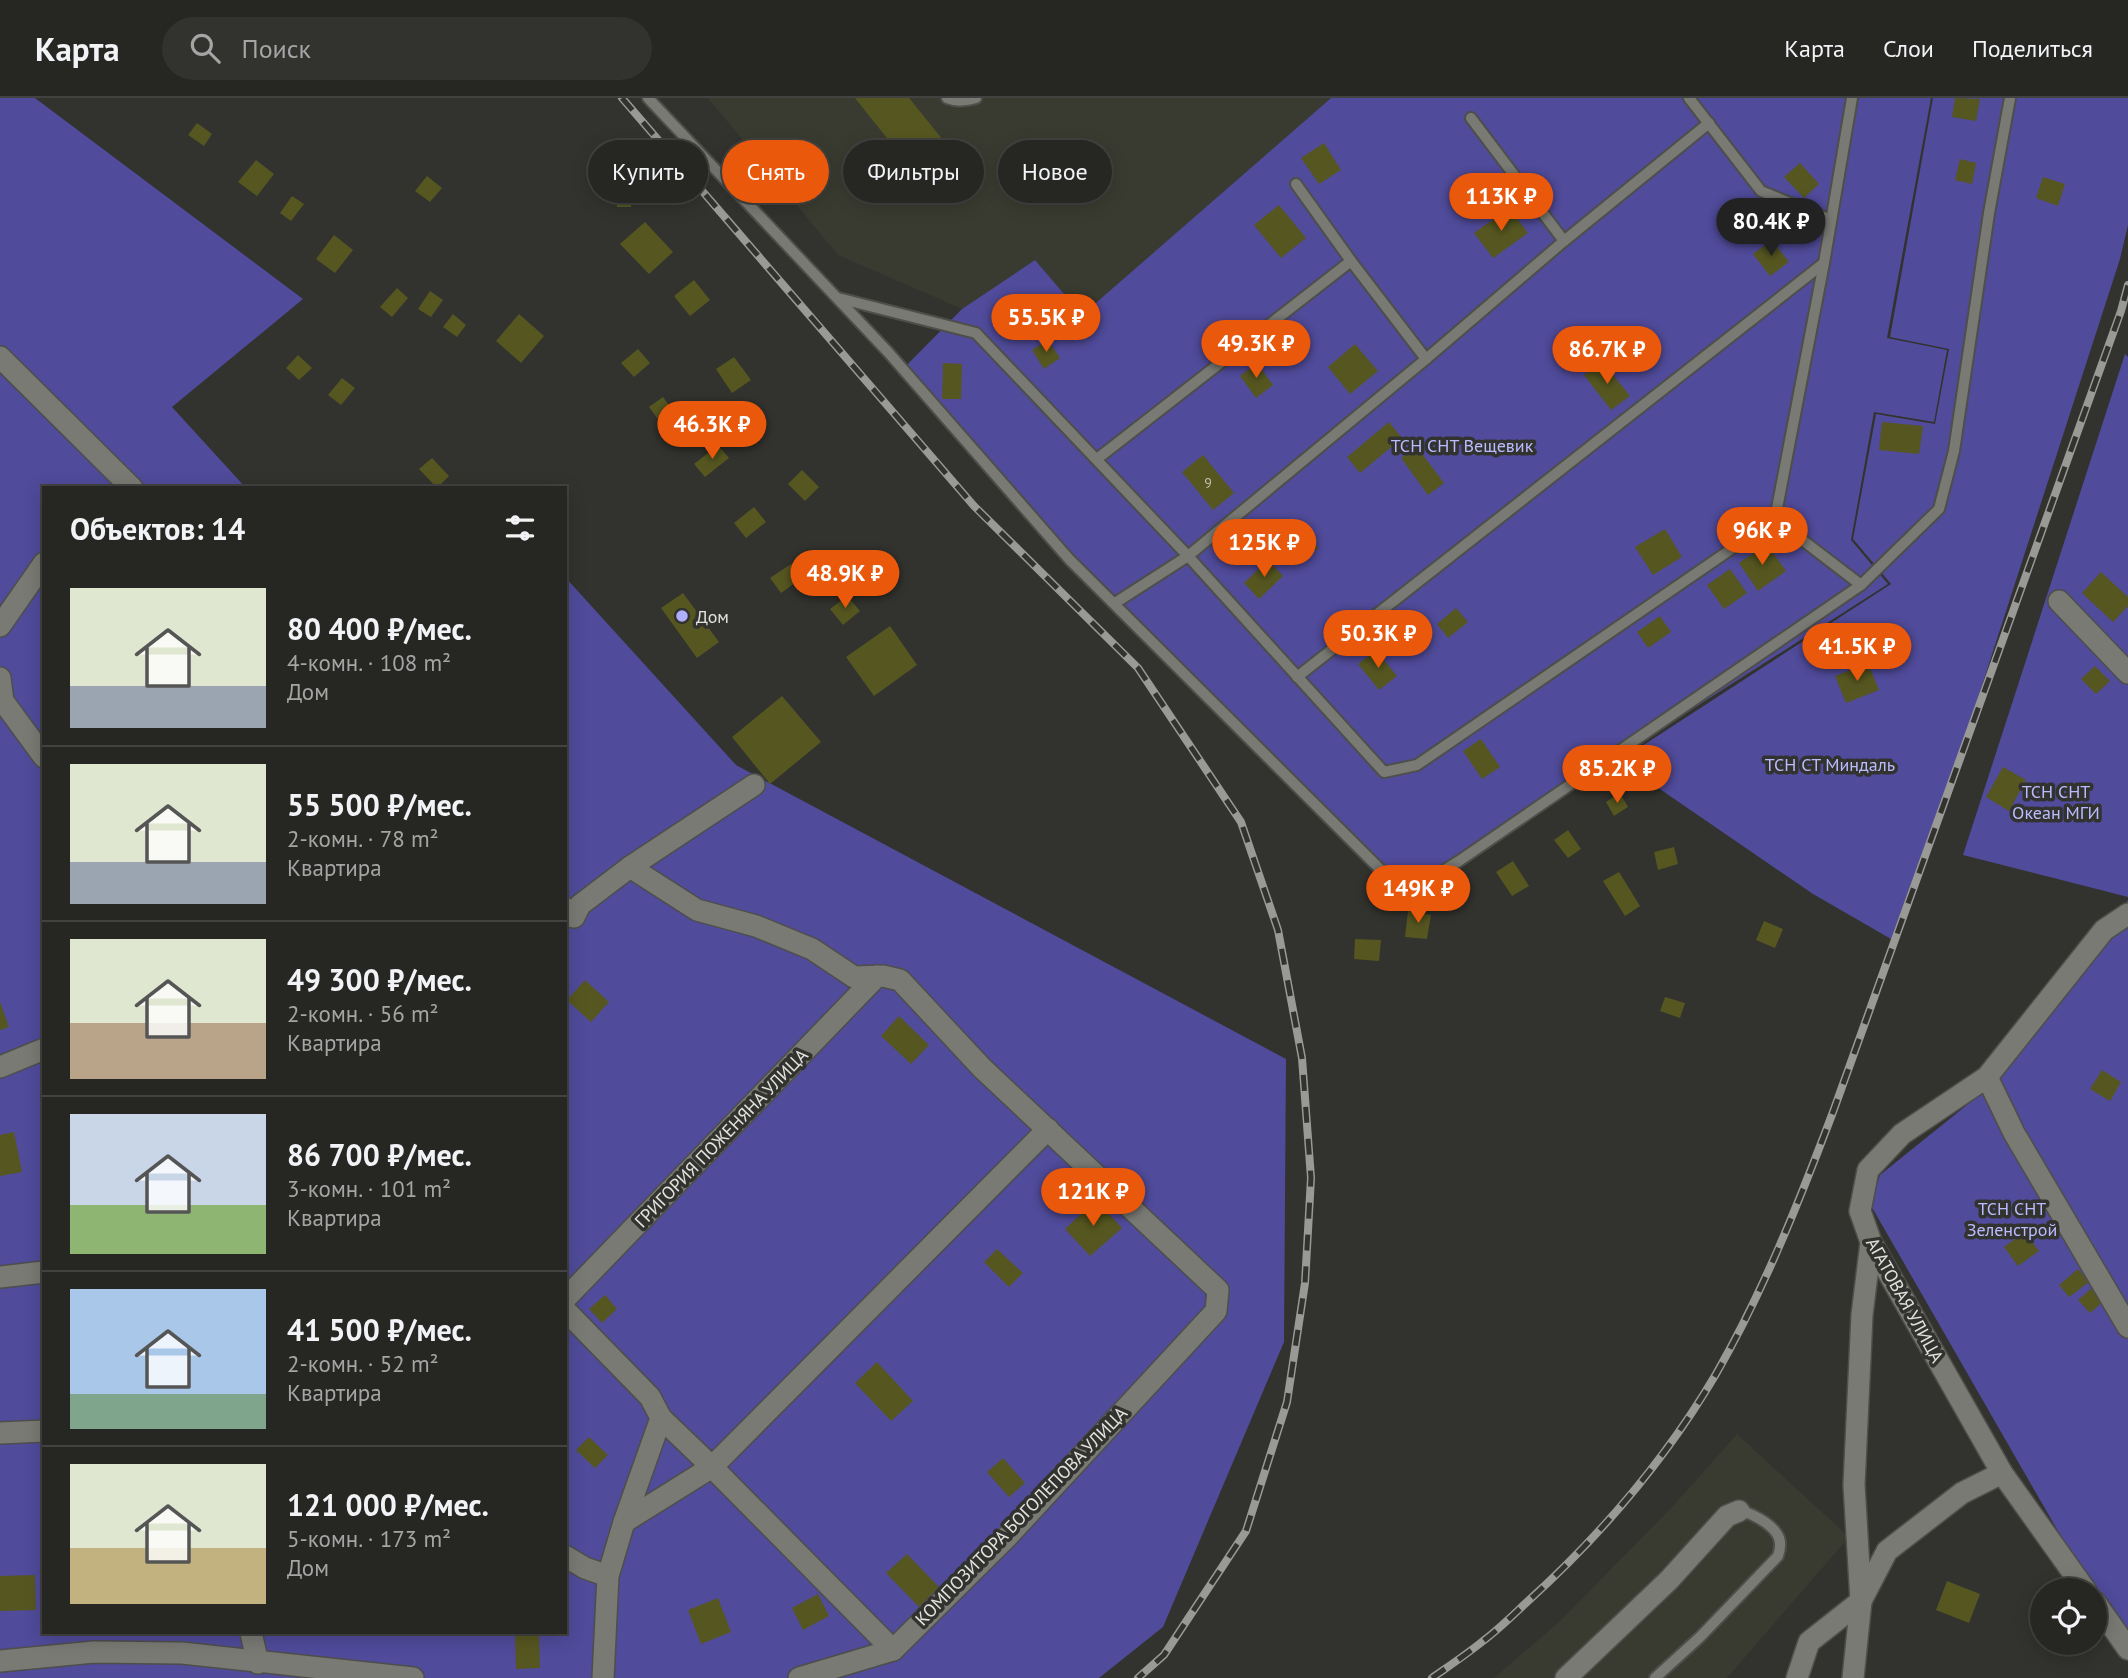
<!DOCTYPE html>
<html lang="ru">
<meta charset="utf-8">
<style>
:root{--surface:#262622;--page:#32322f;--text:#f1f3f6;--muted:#a4a5a5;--line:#424340;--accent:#ea580c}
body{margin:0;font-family:"PT Sans",sans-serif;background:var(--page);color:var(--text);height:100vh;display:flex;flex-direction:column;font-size:26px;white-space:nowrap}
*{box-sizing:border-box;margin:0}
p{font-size:23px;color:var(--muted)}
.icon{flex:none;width:38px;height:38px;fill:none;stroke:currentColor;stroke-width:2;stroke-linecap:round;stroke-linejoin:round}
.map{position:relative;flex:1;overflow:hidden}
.panel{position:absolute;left:42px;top:388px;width:525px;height:1148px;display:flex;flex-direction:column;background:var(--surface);border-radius:0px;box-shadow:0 4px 18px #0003,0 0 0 2px var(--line)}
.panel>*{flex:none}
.guide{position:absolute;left:588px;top:42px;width:665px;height:63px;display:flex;gap:14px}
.fabs{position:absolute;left:2030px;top:1480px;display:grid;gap:14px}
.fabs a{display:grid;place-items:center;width:77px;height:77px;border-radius:50%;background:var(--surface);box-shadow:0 4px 18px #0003,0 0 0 2px var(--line);font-size:35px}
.price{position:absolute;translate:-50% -60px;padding:0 16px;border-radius:24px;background:var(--accent);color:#fff;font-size:23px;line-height:46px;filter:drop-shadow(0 2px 4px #0008)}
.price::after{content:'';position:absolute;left:50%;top:42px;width:21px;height:16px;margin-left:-10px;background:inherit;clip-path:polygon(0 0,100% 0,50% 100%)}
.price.selected{background:#222;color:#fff}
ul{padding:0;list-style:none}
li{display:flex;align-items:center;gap:21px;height:175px;padding:0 28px}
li+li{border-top:2px solid var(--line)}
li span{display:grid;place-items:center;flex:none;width:196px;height:140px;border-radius:0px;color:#555}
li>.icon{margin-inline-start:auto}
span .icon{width:84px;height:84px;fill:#fffc;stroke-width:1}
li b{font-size:30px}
h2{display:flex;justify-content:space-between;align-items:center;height:84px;padding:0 28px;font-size:30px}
.chip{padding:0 24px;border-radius:32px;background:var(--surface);box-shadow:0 4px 18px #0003,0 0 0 2px var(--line);font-size:24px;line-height:63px}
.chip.selected{background:var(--accent);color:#fff}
header{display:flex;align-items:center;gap:42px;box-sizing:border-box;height:98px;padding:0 35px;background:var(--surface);border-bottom:2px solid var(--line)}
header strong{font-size:33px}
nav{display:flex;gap:38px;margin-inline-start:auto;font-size:24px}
.search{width:490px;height:63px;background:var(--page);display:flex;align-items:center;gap:18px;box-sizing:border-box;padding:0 24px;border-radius:38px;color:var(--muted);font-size:26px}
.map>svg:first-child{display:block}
.built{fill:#3a3b30}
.green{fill:#504b9a}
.building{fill:#565720}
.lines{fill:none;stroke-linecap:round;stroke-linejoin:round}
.lane-casing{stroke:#4e4e4a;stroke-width:14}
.street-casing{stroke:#4e4e4a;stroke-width:24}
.lane{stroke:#7a7a75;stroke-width:10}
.street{stroke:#7a7a75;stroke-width:21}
.rail-casing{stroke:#999996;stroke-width:8}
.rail{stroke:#32322e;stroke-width:5;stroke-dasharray:16;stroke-linecap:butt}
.poi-dot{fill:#aeaefb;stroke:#32322e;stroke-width:2.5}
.labels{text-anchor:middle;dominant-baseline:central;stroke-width:7;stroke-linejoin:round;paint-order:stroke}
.number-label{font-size:14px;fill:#bfbfaf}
.park-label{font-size:18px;fill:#babcff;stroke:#32322e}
.poi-label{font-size:18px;fill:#e2e2df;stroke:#32322e;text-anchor:start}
.street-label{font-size:18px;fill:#e2e2df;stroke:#32322e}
</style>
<header>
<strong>Карта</strong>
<div class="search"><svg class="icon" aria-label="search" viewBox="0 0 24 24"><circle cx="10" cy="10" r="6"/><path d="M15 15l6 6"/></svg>Поиск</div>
<nav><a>Карта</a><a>Слои</a><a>Поделиться</a></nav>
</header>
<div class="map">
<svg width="2128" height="1580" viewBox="0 0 2128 1580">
<rect width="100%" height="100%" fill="#32322e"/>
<g class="built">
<path d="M 708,0 L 1331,0 L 1082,217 L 1035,162 L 962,211 L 838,157 Z"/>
<path d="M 1737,1336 L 1849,1439 L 1727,1580 L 1494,1580 L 1559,1524 L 1672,1409 Z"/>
</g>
<g class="green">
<path d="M 0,0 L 35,0 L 303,201 L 172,309 L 246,390 L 44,390 L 44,1535 L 565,1535 L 565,479 L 736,667 L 1286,961 L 1284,1244 L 1163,1529 L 1099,1580 L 0,1580 Z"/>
<path d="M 1331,0 L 1931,0 L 1887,240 L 1947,252 L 1934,324 L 1874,314 L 1851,442 L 1888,486 L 1402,797 L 898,276 L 962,211 L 1035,162 L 1082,217 Z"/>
<path d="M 1933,0 L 2128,0 L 2128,127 L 2120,161 L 1975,609 L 1891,841 L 1813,796 L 1619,663 L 1891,486 L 1853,441 L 1876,316 L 1935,326 L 1949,251 L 1890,239 Z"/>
<path d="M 2125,256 L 2128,259 L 2128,799 L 1963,757 Z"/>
<path d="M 2128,802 L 2128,1555 L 1870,1106 L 1880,1077 L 1983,994 L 2068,890 Z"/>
</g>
<g class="building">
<path d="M 855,0 L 909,0 L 951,52 L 918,79 Z"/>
<path d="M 1955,0 L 1980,1 L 1976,23 L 1952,19 Z"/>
<path d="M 197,25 L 212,36 L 204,48 L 188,37 Z"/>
<path d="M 1324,45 L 1341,72 L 1319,86 L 1301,60 Z"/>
<path d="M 1960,61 L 1976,65 L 1972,86 L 1955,82 Z"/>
<path d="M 256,62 L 274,76 L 257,98 L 238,84 Z"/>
<path d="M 1800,65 L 1819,86 L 1804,100 L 1784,79 Z"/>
<path d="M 427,78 L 442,90 L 430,104 L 415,93 Z"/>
<path d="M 2043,79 L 2065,86 L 2058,108 L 2036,100 Z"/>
<path d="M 617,90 L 632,90 L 631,109 L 617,109 Z"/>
<path d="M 292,98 L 304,106 L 291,123 L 280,115 Z"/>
<path d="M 1279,107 L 1306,140 L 1281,160 L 1254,127 Z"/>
<path d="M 1509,110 L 1528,135 L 1493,160 L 1474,135 Z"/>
<path d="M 645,124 L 673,154 L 649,176 L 620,146 Z"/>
<path d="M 334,137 L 353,152 L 335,175 L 316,161 Z"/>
<path d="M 1772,142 L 1789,164 L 1770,178 L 1753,156 Z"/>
<path d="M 694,182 L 710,202 L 690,218 L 674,198 Z"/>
<path d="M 397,190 L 408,200 L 392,219 L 380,209 Z"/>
<path d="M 430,193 L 443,202 L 431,219 L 418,211 Z"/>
<path d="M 453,216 L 466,227 L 457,239 L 443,229 Z"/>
<path d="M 519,216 L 544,238 L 521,265 L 496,243 Z"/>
<path d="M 1048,242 L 1060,260 L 1044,271 L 1032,252 Z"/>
<path d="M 1355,246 L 1378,273 L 1350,296 L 1328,269 Z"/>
<path d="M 638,251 L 650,265 L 634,279 L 621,265 Z"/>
<path d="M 298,257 L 312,270 L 299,282 L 286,270 Z"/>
<path d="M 734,259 L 751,282 L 732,295 L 716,271 Z"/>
<path d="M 1602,263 L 1630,298 L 1611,312 L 1584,277 Z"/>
<path d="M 943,265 L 962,266 L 961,301 L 942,301 Z"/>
<path d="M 1257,265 L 1273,287 L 1256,300 L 1240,278 Z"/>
<path d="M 342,280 L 355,290 L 341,307 L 328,297 Z"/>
<path d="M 663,299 L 680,322 L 666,332 L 649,309 Z"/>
<path d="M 1389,324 L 1402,340 L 1360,375 L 1347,359 Z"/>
<path d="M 1882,324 L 1923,328 L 1919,356 L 1879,352 Z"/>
<path d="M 718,347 L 729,360 L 705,379 L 694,366 Z"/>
<path d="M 1417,349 L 1444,385 L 1428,397 L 1401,360 Z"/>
<path d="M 1203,357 L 1234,395 L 1213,412 L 1182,374 Z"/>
<path d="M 432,360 L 449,378 L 437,390 L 419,371 Z"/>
<path d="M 802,372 L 819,389 L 805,403 L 788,386 Z"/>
<path d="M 754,409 L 766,424 L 746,440 L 734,425 Z"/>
<path d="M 1302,430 L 1318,450 L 1303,462 L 1287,442 Z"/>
<path d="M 1665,431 L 1682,459 L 1653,477 L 1635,449 Z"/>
<path d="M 1767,446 L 1786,473 L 1758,493 L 1739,465 Z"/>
<path d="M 1268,462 L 1283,478 L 1259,501 L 1244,485 Z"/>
<path d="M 791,466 L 802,480 L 781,495 L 770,480 Z"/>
<path d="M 1730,471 L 1747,495 L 1724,511 L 1707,487 Z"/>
<path d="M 2101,474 L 2128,499 L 2128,508 L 2113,524 L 2082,495 Z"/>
<path d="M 683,495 L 719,544 L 697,560 L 661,510 Z"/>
<path d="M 847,498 L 860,513 L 843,527 L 830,511 Z"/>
<path d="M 1456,510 L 1468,524 L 1448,540 L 1437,526 Z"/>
<path d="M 1660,518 L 1671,534 L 1648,550 L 1637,534 Z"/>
<path d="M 890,528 L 917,567 L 874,598 L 846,559 Z"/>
<path d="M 1376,552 L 1397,578 L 1379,592 L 1358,566 Z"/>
<path d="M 1868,565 L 1879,592 L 1846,605 L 1835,578 Z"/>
<path d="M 2095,568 L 2110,583 L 2096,596 L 2081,581 Z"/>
<path d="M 782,598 L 821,644 L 770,686 L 732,639 Z"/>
<path d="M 1481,641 L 1500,669 L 1482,681 L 1463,653 Z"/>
<path d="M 2003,669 L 2026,682 L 2009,713 L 1986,699 Z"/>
<path d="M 1620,695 L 1628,709 L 1614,718 L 1606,704 Z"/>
<path d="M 1568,732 L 1581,751 L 1568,760 L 1554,742 Z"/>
<path d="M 1674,749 L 1678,766 L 1658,772 L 1654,754 Z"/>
<path d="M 1513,763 L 1529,788 L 1512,798 L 1496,774 Z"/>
<path d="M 1619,774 L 1640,808 L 1625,818 L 1603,783 Z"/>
<path d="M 1408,813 L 1431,817 L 1427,841 L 1405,839 Z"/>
<path d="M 1764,823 L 1783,831 L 1775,850 L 1756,842 Z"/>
<path d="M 1355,841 L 1381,842 L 1379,863 L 1354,861 Z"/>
<path d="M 585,882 L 609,904 L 591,924 L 567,902 Z"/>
<path d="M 1665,899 L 1685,905 L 1680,920 L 1660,913 Z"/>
<path d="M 0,904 L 9,929 L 0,932 Z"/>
<path d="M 899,918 L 929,947 L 911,966 L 881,938 Z"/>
<path d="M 2102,972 L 2121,984 L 2110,1003 L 2090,991 Z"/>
<path d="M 14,1034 L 22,1074 L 0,1078 L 0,1037 Z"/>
<path d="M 1096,1102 L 1122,1130 L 1090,1158 L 1065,1131 Z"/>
<path d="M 2025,1134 L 2039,1153 L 2018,1168 L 2004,1149 Z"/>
<path d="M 997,1151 L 1023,1175 L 1009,1189 L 984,1164 Z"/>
<path d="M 2078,1171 L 2089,1184 L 2069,1199 L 2059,1187 Z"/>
<path d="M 2093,1189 L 2105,1202 L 2090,1215 L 2078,1202 Z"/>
<path d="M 605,1197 L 617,1211 L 602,1225 L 589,1211 Z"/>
<path d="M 877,1264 L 913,1303 L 891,1323 L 855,1285 Z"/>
<path d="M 589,1339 L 608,1357 L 595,1370 L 576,1352 Z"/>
<path d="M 1003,1360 L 1025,1385 L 1009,1399 L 987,1374 Z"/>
<path d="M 907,1456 L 939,1489 L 919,1509 L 886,1475 Z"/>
<path d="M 35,1477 L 36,1512 L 0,1513 L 0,1478 Z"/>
<path d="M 1947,1483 L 1980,1496 L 1969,1525 L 1936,1512 Z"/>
<path d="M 818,1496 L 829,1518 L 803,1532 L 792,1510 Z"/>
<path d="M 718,1500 L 731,1534 L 701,1546 L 688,1512 Z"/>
<path d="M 515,1535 L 539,1535 L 540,1570 L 516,1571 Z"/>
</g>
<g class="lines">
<defs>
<g id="lane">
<path d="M 648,0 L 888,254 L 1069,461 L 1388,779 L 1419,788 L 1459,763 L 1861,487 L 1939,411 L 1954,353 L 1989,115 L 2010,0"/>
<path d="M 947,0 C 957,4 965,3 976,0"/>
<path d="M 1689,0 L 1761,93 L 1831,122"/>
<path d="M 1852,0 L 1824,165 L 1775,421 L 1861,487"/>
<path d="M 1471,20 L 1564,143"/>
<path d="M 1709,25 L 1564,143 L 1426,261 L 1188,458 L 1384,674 L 1417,667 L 1775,421"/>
<path d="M 1296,86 L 1351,163 L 1426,261"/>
<path d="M 838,200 L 976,235 L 1188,458 L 1115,505"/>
<path d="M 1097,361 L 1351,163"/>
<path d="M 1297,579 L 1824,165"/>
<path d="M 1655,1580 L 1700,1539 L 1778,1458 C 1780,1452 1782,1443 1777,1436 C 1771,1426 1751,1414 1739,1413"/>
</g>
<g id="street">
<path d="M 0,259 L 132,390"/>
<path d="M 2059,503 L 2128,575"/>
<path d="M 0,528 L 44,465"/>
<path d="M 0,580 L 3,603 L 44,659"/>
<path d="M 630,769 L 697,812 L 756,828 L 812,851 L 854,879 L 883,878 L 900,882 L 982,970 L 1218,1192 L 1216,1213 L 1007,1439 L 893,1552 L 799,1580"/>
<path d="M 565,810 L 574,819 L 580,807 L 630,769 L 754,687"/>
<path d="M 0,969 L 44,951"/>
<path d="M 1987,979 L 2014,1035 L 2128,1229"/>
<path d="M 0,1179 L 44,1174"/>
<path d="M 565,1201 L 877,878"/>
<path d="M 565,1212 L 650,1299 L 661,1320 L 624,1424 L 608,1478 L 603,1580"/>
<path d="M 661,1320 L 712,1369 L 893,1552"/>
<path d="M 0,1335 L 44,1333"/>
<path d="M 624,1424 L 712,1369 L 1048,1031"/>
<path d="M 565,1458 L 585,1470 L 608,1478"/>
<path d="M 2086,1493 L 2002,1375 L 1871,1144 L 1860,1113 L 1868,1072 L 1902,1036 L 1987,979 L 2104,832 L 2128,816"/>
<path d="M 2095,1504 L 2128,1551"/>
<path d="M 251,1535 L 258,1565"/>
<path d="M 0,1563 L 94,1554 L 182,1555 L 413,1580"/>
<path d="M 1566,1580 L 1669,1482 L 1727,1418 L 1739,1413"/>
<path d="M 1797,1580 L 1809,1544 L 1861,1503 L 1887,1453 L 1962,1395 L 2002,1375"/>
<path d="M 1853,1580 L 1861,1503 L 1854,1387 L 1862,1217 L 1871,1144"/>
</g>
</defs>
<use href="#lane" class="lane-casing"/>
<use href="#street" class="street-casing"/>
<use href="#lane" class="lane"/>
<use href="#street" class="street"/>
<defs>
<g id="rail">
<path d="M 622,0 L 974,408 L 1138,570 L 1241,724 L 1278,832 L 1302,960 L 1311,1080 L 1305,1185 L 1287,1304 L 1246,1433 L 1164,1557 L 1138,1580"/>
<path d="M 1432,1580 C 1449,1568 1467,1556 1483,1543 C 1499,1531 1513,1517 1527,1504 C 1600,1438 1666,1361 1716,1276 C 1764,1192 1799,1104 1833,1014 L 2121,213 L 2128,187"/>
</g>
</defs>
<use href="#rail" class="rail-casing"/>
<use href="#rail" class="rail"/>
</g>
<circle class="poi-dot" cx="682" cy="518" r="7"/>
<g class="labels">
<g class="number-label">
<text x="1208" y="385">9</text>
</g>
<g class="park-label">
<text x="1462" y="347">ТСН СНТ Вещевик</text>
<text x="1830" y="666">ТСН СТ Миндаль</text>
<text x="2056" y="693">ТСН СНТ<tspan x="2056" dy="21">Океан МГИ</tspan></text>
<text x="2012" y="1110">ТСН СНТ<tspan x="2012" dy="21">Зеленстрой</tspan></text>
</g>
<g class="poi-label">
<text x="696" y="518">Дом</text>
</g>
<g class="street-label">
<text transform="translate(721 1040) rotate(-46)">ГРИГОРИЯ ПОЖЕНЯНА УЛИЦА</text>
<text transform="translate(1905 1202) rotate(61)">АГАТОВАЯ УЛИЦА</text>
<text transform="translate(1021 1418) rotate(-46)">КОМПОЗИТОРА БОГОЛЕПОВА УЛИЦА</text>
</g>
</g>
</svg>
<div class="fabs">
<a><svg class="icon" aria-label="locate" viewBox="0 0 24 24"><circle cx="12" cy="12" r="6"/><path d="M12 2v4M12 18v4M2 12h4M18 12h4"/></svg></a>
</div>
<b class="price" style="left:1501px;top:135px">113K ₽</b>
<b class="price selected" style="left:1771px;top:160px">80.4K ₽</b>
<b class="price" style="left:1046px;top:256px">55.5K ₽</b>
<b class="price" style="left:1256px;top:282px">49.3K ₽</b>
<b class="price" style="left:1607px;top:288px">86.7K ₽</b>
<b class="price" style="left:712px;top:363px">46.3K ₽</b>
<b class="price" style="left:1762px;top:469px">96K ₽</b>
<b class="price" style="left:1264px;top:481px">125K ₽</b>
<b class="price" style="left:845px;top:512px">48.9K ₽</b>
<b class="price" style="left:1378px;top:572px">50.3K ₽</b>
<b class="price" style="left:1857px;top:585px">41.5K ₽</b>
<b class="price" style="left:1617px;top:707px">85.2K ₽</b>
<b class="price" style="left:1418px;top:827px">149K ₽</b>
<b class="price" style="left:1093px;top:1130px">121K ₽</b>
<div class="guide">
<a class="chip">Купить</a>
<a class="chip selected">Снять</a>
<a class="chip">Фильтры</a>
<a class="chip">Новое</a>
</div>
<section class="panel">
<h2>Объектов: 14<svg class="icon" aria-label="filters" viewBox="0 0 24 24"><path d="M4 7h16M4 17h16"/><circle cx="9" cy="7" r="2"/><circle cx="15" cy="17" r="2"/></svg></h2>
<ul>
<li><span style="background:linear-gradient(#dfe7d0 70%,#9aa5b1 0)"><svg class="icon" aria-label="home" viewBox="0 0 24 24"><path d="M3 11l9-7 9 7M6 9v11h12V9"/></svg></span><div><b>80 400 ₽/мес.</b><p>4-комн. · 108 m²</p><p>Дом</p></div></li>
<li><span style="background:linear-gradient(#dfe7d0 70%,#9aa5b1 0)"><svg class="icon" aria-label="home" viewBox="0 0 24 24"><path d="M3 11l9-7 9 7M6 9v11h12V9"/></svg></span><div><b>55 500 ₽/мес.</b><p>2-комн. · 78 m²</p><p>Квартира</p></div></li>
<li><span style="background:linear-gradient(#dfe7d0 60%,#b9a48a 0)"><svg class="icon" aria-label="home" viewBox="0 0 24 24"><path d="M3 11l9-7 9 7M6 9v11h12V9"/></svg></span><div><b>49 300 ₽/мес.</b><p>2-комн. · 56 m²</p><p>Квартира</p></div></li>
<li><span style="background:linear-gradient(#c9d6e8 65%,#8fb573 0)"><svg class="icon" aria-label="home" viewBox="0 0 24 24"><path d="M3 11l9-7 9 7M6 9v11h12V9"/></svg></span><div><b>86 700 ₽/мес.</b><p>3-комн. · 101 m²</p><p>Квартира</p></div></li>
<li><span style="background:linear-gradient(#a9c7e8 75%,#7fa58c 0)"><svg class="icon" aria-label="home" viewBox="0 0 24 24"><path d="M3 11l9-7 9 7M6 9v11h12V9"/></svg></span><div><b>41 500 ₽/мес.</b><p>2-комн. · 52 m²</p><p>Квартира</p></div></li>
<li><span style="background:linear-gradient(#dfe7d0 60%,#c2b280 0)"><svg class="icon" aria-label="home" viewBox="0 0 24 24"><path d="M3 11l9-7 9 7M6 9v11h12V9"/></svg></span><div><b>121 000 ₽/мес.</b><p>5-комн. · 173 m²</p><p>Дом</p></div></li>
</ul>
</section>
</div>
